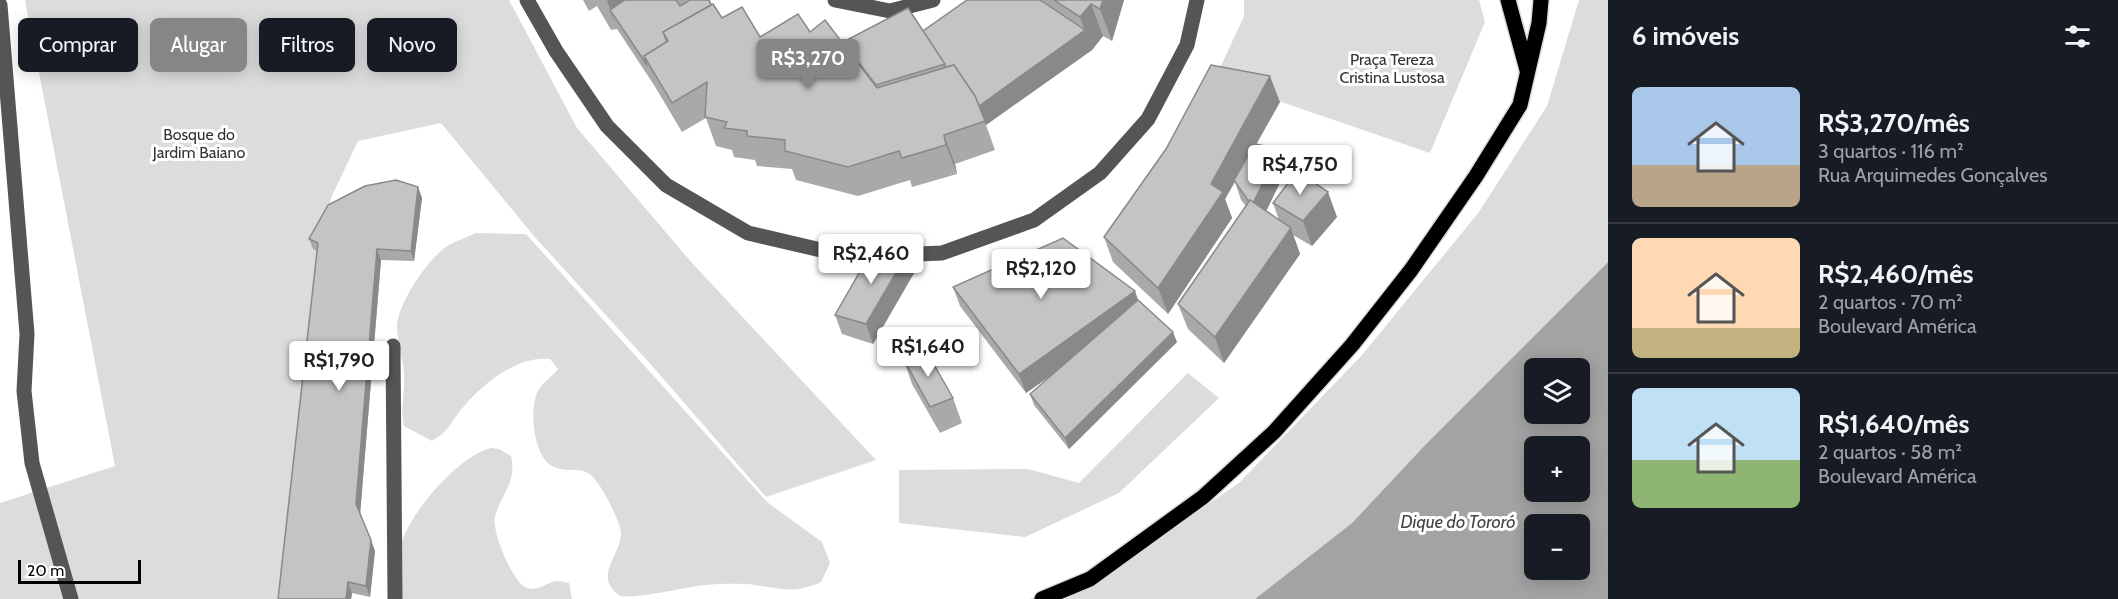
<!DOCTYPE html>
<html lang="pt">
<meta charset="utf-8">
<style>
:root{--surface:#171b24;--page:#20242c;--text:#f1f3f6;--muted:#9ea1a6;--line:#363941;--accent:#858687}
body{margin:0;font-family:Cabin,sans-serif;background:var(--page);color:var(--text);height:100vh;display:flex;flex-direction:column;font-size:22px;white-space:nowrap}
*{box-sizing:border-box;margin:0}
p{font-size:20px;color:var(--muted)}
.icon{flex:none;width:33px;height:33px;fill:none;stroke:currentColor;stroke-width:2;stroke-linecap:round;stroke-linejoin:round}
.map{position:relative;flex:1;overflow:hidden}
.panel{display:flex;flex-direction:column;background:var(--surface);width:510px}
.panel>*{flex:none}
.banner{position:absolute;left:18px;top:18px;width:570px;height:54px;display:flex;gap:12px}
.buttons{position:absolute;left:1524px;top:358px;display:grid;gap:12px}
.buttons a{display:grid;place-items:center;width:66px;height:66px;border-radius:9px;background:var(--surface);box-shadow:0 3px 15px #0003;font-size:30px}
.scale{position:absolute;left:18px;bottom:15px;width:123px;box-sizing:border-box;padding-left:6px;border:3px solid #000;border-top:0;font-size:16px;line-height:21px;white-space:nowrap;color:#000;-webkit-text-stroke:4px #fff;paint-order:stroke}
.price{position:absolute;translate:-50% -51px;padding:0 14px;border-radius:6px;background:#fff;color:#222;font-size:20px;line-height:39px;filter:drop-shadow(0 2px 3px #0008)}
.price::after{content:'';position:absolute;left:50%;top:36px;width:18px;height:14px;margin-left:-9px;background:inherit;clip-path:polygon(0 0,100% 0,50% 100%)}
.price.on{background:var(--accent);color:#fff}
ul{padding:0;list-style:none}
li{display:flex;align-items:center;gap:18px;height:150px;padding:0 24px}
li+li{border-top:2px solid var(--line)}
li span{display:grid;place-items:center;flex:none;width:168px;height:120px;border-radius:9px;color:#555}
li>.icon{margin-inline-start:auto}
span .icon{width:72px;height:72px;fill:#fffc;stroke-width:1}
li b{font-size:26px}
h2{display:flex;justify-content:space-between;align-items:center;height:72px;padding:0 24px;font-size:26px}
.chip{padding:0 21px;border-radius:9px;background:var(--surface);box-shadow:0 3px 15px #0003;font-size:21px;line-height:54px}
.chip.on{background:var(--accent);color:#fff}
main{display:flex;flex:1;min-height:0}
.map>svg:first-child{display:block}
.green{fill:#dcdcdc}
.water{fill:#a3a3a3;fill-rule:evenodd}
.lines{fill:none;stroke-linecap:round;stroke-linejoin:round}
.major-casing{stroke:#dbdbdb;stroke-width:18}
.minor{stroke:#555;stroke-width:15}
.major{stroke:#000;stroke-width:15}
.wall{fill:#a9a9a9}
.shaded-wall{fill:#898989}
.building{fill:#c4c4c4;stroke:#898989;stroke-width:1.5}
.labels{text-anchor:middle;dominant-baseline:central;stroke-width:6;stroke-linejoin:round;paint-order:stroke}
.park-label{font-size:16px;fill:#333;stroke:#fff}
.water-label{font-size:18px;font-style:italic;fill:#444;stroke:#fff}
</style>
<main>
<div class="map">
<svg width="1608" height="599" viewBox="0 0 1608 599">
<rect width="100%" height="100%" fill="#fff"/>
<g class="green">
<path d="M 25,0 L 509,0 L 577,128 L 692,263 L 876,460 L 766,497 L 654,368 L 533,235 L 441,123 L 358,141 L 331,198 L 277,599 L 0,599 L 0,503 L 115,466 Z"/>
<path d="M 1244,0 L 1479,0 L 1485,22 L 1430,153 L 1215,79 L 1244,16 Z"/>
<path d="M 1579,0 L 1608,0 L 1608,262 L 1427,443 L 1352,523 L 1255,599 L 1029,599 L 1098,579 L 1239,483 L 1362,355 L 1479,212 L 1547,106 Z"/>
<path d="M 476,233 L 526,234 L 767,502 L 822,542 L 830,563 L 821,582 C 794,594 782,589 755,585 C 740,583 720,584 705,585 C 685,587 637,599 620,596 C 592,576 621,555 621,534 C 621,529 618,521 616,517 C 611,505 598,477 586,472 C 577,468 564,472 554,467 C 533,459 528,406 539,389 C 544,381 553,376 558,369 L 550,359 C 516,355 480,386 460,411 C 448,426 450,430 432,441 L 404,426 C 400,409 405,393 404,375 C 403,360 398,345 397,329 C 396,306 425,264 442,250 C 451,242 466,238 476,233 Z"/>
<path d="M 1188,373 L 1219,398 L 1119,493 L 1025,537 L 899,523 L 899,470 L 1028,469 L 1079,483 Z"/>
<path d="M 491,448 L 499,449 L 511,456 C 517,481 502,493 495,516 C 491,530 512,581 525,587 C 536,593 545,583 556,581 C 560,581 565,582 569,583 L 572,599 L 400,599 C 400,586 397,571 398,557 C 401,521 457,456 491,448 Z"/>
</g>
<path class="water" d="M 1608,262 L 1608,599 L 1255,599 L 1352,523 L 1427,443 ZM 1534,369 L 1580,369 L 1580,414 L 1534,414 ZM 1534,447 L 1580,447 L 1580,492 L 1534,492 ZM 1534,525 L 1580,525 L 1580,570 L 1534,570 Z"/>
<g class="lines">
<defs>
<g id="major">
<path d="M 1508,0 L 1527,70"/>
<path d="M 1042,599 L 1090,579 L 1203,497 L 1274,432 L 1352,345 L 1411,270 L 1476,176 L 1520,105 L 1539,23 L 1541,0"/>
</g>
</defs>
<use href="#major" class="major-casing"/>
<g class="minor">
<path d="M 527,0 L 556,51 L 607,126 L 666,185 L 748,233 L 851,257 L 942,253 L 1034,220 L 1100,173 L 1148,119 L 1187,45 L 1197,0"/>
<path d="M 835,0 L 890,11 L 933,0"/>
<path d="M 0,5 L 27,334 L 24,391 L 32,463 L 71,599"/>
<path d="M 393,346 L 395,599"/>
</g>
<use href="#major" class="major"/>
</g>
<g class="wall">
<path d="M 583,0 L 709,0 L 722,18 L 760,37 L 810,32 L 844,45 L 843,42 L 923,31 L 967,0 L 1124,0 L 1112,41 L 1103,36 L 1092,50 L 986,125 L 995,150 L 955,164 L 957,174 L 912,187 L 910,180 L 858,196 L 796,180 L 792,169 L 757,166 L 755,160 L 734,157 L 732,150 L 716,146 L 706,118 L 682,132 L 654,85 L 617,29 L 611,30 L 597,6 L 589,11 Z"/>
<path d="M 1280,102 L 1256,145 L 1287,168 L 1266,211 L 1279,220 L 1273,203 L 1337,217 L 1312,246 L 1293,235 L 1300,254 L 1224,363 L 1188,329 L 1178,304 L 1246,206 L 1241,200 L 1235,182 L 1225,199 L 1232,218 L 1168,314 L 1113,262 L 1104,237 Z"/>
<path d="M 418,187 L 422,198 L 414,261 L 381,260 L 360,514 L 375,551 L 370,597 L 352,593 L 351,599 L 278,599 L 317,251 L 313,249 L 309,239 Z"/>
<path d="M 914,273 L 873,344 L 842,334 L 835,315 Z"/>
<path d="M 953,287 L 1138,300 L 1177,342 L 1069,449 L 1034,405 L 1030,394 L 1055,373 L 1026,393 L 960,306 Z"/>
<path d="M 903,358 L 953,398 L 962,423 L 940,433 L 912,384 Z"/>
</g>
<g class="shaded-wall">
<path d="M 607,0 L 662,0 L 610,10 L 617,29 Z"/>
<path d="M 1103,0 L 1124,0 L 1112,41 L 1100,9 Z"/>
<path d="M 1091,4 L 1103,36 L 1092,50 L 1080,17 Z"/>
<path d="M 1085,30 L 1092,50 L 986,125 L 979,106 Z"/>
<path d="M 1270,76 L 1280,102 L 1225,199 L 1232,218 L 1168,314 L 1158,288 L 1211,184 Z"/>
<path d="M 944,135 L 955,164 L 957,174 L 946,145 Z"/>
<path d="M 1280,149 L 1287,168 L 1259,226 L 1252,206 Z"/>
<path d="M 418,187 L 422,198 L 414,261 L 411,251 Z"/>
<path d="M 1328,192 L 1337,217 L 1312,246 L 1303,221 Z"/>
<path d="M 1291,228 L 1300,254 L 1224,363 L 1215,337 Z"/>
<path d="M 377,249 L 381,260 L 360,515 L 356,504 Z"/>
<path d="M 907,254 L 914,273 L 873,344 L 866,324 Z"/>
<path d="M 1135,291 L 1142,311 L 1026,393 L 1019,374 Z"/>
<path d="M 1173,332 L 1177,342 L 1069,449 L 1065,438 Z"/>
<path d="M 371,540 L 375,551 L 370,597 L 366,586 Z"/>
<path d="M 348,582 L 352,593 L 351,599 L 346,599 Z"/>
</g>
<g class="building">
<path d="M 625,0 L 676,0 L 680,6 L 690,0 L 709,0 L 711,5 L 663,32 L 667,42 L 644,56 L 647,65 L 610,10 Z"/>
<path d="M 967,0 L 1040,0 L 1085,30 L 979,106 L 975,96 L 954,65 L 946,67 L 923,31 Z"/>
<path d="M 1054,0 L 1103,0 L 1100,9 L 1091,4 L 1080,17 Z"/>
<path d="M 713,4 L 722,18 L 742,7 L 760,37 L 798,14 L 810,32 L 825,20 L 877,88 L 954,65 L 975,96 L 985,121 L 944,135 L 946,145 L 902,158 L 899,151 L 848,167 L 785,151 L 785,140 L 747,136 L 747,131 L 724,128 L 727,122 L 705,117 L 707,82 L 672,103 L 644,56 L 668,41 L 663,32 Z"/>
<path d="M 908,8 L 945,64 L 876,85 L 843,42 Z"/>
<path d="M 1211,65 L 1270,76 L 1211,184 L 1223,192 L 1158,288 L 1104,237 L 1166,149 Z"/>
<path d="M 1255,144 L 1280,149 L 1253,203 L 1250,200 L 1249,202 L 1234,180 Z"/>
<path d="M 1297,171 L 1328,192 L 1303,221 L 1273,203 Z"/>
<path d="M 396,180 L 418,187 L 411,251 L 377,249 L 356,504 L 371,540 L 366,586 L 348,582 L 346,599 L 278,599 L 318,243 L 309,239 L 328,205 L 365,186 Z"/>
<path d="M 1250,200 L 1291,228 L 1215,337 L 1178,304 Z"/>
<path d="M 1063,238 L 1135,291 L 1019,374 L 953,287 Z"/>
<path d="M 874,247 L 907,254 L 866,324 L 835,315 Z"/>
<path d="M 1138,300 L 1173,332 L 1065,438 L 1030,394 Z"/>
<path d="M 924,347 L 953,398 L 930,407 L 903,358 Z"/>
</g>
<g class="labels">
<g class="park-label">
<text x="1392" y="59">Praça Tereza<tspan x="1392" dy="18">Cristina Lustosa</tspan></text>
<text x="199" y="134">Bosque do<tspan x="199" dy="18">Jardim Baiano</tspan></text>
</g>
<g class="water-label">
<text x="1458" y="522">Dique do Tororó</text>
</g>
</g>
</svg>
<div class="buttons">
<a><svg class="icon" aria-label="layers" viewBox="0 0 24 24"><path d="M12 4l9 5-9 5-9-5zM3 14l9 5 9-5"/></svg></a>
<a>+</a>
<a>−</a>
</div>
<div class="scale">20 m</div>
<b class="price on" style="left:808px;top:90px">R$3,270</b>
<b class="price" style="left:1300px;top:196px">R$4,750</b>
<b class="price" style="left:871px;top:285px">R$2,460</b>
<b class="price" style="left:1041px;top:300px">R$2,120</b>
<b class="price" style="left:928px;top:378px">R$1,640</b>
<b class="price" style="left:339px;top:392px">R$1,790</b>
<div class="banner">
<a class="chip">Comprar</a>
<a class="chip on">Alugar</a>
<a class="chip">Filtros</a>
<a class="chip">Novo</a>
</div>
</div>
<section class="panel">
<h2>6 imóveis<svg class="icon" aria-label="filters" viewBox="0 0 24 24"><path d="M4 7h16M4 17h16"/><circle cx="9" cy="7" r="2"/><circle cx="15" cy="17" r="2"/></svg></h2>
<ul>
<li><span style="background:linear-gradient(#a9c7e8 65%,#b9a48a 0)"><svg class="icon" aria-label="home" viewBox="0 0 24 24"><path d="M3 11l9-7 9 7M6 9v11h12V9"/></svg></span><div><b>R$3,270/mês</b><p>3 quartos · 116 m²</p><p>Rua Arquimedes Gonçalves</p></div></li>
<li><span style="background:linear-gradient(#ffd9b3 75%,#c2b280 0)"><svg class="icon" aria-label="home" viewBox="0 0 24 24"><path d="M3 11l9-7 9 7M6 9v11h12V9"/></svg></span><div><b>R$2,460/mês</b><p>2 quartos · 70 m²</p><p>Boulevard América</p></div></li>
<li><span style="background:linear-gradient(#bfe0f5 60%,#8fb573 0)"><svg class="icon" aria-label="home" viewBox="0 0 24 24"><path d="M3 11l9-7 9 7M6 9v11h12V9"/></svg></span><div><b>R$1,640/mês</b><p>2 quartos · 58 m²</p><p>Boulevard América</p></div></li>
</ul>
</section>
</main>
